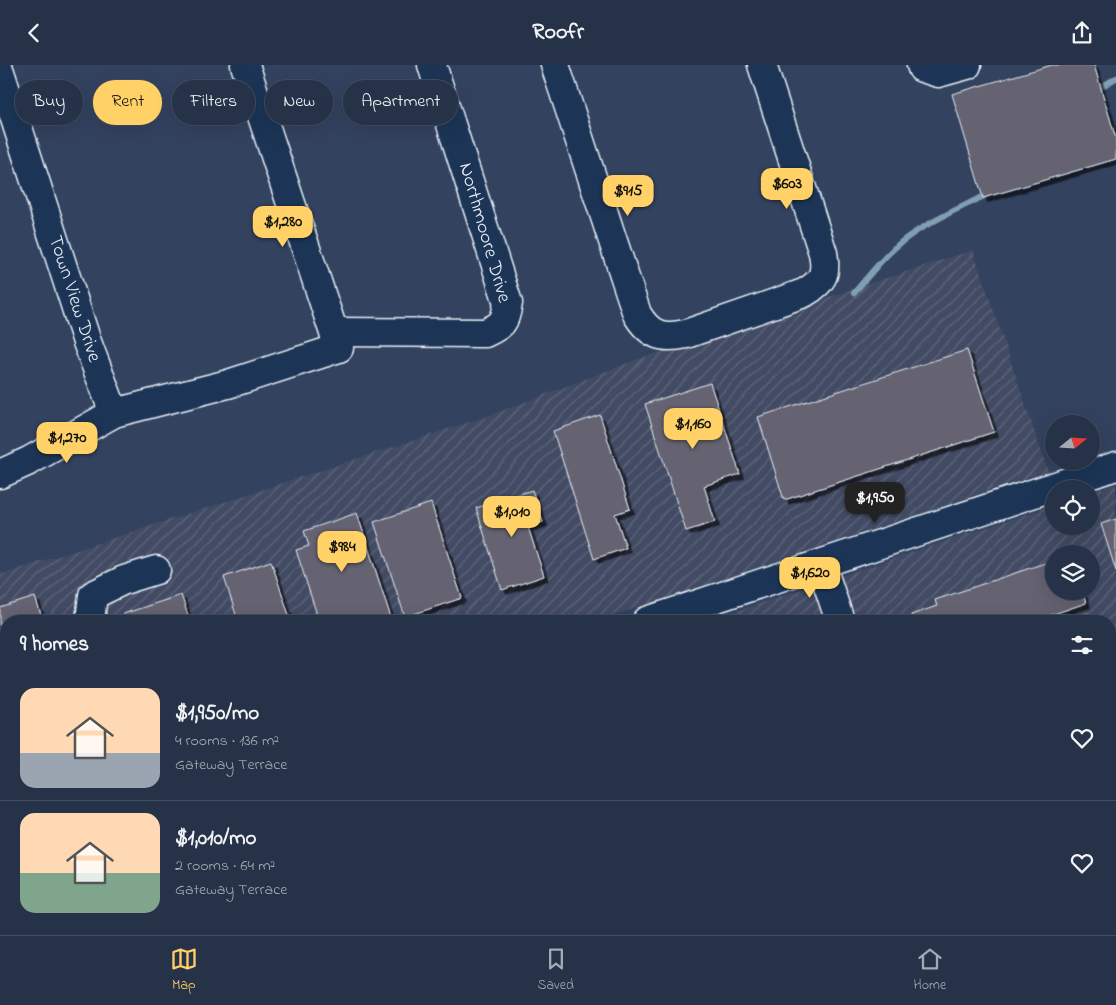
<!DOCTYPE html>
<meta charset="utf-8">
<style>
:root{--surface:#263247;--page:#323e52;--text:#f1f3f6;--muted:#a4aab4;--line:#424d60;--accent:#ffd166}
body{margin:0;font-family:"Indie Flower",sans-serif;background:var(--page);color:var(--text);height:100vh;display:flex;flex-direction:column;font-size:19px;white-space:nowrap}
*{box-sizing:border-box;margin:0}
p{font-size:16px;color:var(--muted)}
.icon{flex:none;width:28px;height:28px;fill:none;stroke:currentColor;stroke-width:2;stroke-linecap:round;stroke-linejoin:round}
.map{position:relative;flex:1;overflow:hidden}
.side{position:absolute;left:0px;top:550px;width:1116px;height:320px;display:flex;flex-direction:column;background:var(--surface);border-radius:20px 20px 0 0;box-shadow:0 5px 20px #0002,0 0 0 1px var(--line)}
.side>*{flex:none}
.guide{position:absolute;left:15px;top:15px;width:500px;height:45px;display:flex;gap:10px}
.needle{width:32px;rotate:72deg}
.fabs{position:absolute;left:1045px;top:350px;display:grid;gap:10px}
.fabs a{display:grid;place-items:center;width:55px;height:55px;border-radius:50%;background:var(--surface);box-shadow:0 5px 20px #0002,0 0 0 1px var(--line);font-size:25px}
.price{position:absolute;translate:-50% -42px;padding:0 11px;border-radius:10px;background:var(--accent);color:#111;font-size:16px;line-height:32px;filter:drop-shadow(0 1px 2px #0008)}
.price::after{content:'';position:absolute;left:50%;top:30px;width:15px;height:11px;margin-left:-8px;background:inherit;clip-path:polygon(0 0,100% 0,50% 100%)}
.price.on{background:#222;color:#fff}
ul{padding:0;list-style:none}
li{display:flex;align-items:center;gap:15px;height:125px;padding:0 20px}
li+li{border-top:1px solid var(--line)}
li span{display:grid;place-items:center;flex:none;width:140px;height:100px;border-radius:15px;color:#555}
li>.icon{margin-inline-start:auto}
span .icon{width:60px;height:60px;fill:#fffc;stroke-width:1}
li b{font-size:21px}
h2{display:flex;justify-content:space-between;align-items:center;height:60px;padding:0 20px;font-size:21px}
.chip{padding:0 18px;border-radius:22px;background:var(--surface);box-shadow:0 5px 20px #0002,0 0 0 1px var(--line);font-size:18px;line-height:45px}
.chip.on{background:var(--accent);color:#111}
header{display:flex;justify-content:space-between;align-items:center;height:65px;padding:0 20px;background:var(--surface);font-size:22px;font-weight:800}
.dock{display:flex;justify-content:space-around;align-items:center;height:70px;border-top:1px solid var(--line);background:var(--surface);font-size:14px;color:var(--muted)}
.dock a{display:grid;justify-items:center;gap:2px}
.dock .on{color:var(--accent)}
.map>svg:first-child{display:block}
.industrial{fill:url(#industrial-furrows);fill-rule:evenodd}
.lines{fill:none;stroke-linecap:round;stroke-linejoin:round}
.stream{stroke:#819fb0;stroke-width:6}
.building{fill:#656271;stroke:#e8f1f8;filter:url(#shadow)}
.minor-casing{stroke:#e8f1f8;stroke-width:31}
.minor{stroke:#1d3557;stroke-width:28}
.labels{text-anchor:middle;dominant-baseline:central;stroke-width:4.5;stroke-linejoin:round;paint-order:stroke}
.street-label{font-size:20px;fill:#e8f1f8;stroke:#1d3557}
</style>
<header><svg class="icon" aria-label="back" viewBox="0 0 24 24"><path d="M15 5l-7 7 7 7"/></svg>Roofr<svg class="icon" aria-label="share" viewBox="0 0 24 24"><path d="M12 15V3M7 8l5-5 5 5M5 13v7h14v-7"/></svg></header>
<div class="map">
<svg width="1116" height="870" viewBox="0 0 1116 870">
<defs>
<pattern id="industrial-furrows" width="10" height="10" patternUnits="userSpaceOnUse" patternTransform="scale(1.25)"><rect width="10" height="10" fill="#424c64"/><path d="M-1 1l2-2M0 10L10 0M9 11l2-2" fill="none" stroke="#5d667b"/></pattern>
<filter id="shadow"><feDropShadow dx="4.5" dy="4.5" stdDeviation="0" flood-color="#0009"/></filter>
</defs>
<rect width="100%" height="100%" fill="#33425f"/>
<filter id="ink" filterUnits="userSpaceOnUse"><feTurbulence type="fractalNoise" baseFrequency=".02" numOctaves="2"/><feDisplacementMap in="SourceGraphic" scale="10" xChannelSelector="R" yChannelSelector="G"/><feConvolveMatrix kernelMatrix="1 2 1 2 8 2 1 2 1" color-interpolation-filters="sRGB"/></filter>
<g filter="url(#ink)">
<g class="industrial">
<path d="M 973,185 L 1048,406 L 597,556 L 6,556 L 6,753 L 0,755 L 0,510 L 488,351 L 638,294 Z"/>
<path d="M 1116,419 L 1116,844 L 1110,846 L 1110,556 L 706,556 L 1054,440 L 1054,461 L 1091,461 L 1091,427 ZM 1054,489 L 1091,489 L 1091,526 L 1054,526 Z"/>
<path d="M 6,789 L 6,864 L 1067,864 L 1069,870 L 0,870 L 0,791 Z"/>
</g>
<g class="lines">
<g class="stream">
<path d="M 1096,30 L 1101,22 L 1116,13"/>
<path d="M 854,228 C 871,208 887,187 908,172 C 933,154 963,142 990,128"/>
</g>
</g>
<g class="building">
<path d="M 1052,0 L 1094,0 L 1116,74 L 1116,94 L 983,133 L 952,29 Z"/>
<path d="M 967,285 L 994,367 L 784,435 L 758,352 Z"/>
<path d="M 710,318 L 740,409 L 704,421 L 715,457 L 686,466 L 645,339 Z"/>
<path d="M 600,350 L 630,444 L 615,449 L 626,483 L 594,494 L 553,366 Z"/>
<path d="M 532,425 L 543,457 L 528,462 L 544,511 L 502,525 L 476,443 Z"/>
<path d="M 431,438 L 462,533 L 405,552 L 374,457 Z"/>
<path d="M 357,448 L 392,556 L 319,556 L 296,485 L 309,481 L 304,466 Z"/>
<path d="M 1116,454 L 1116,506 L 1101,459 Z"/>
<path d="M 1054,495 L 1054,526 L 1082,526 L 1086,538 L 1033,556 L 913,556 L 911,550 L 937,541 L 935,535 Z"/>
<path d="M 271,496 L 291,556 L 238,556 L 224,512 Z"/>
<path d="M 181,530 L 190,556 L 126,556 L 123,549 Z"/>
<path d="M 35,532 L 43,556 L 6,556 L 6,633 L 0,614 L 0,543 Z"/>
<path d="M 1088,548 L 1091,556 L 1062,556 Z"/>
<path d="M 1116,740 L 1116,802 L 1110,804 L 1110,742 Z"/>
<path d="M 554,864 L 661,864 L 663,870 L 535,870 Z"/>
<path d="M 740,864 L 840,864 L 842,870 L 721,870 Z"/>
</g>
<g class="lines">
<defs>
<g id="minor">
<path d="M 555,0 L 637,249 C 650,271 663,274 686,269 L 804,228 C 823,217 827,209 823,188 L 762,0"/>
<path d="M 921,0 L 922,3 L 938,8 L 967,0"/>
<path d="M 0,7 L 87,277 L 114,348 L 228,319 L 339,283 L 245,0"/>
<path d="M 334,267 L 485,268 C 503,260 505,257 508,238 L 432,0"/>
<path d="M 0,409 L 29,396 L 114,348"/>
<path d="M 821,499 L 840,556"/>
<path d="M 90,556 L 93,530 L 124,515 L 156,505"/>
<path d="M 647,556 L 1116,401"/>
<path d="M 0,771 L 6,769"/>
<path d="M 415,864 L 417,870"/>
<path d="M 905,870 L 920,864"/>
<path d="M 1079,870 L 1097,864"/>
</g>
</defs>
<use href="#minor" class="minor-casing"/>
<use href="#minor" class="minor"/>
</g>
</g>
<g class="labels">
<g class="street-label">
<text transform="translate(484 168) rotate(74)">Northmoore Drive</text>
<text transform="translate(74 234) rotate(72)">Town View Drive</text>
</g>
</g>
</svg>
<div class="fabs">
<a><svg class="needle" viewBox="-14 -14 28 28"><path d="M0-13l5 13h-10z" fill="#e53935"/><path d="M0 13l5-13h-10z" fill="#a4aab4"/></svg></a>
<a><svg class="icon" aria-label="locate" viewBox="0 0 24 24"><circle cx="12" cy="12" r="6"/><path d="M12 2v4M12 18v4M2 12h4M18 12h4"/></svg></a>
<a><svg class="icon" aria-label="layers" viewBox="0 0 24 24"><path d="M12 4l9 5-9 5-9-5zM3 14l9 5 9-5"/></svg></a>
</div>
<b class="price" style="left:787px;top:145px">$603</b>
<b class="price" style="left:628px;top:152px">$915</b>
<b class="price" style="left:283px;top:183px">$1,280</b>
<b class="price" style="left:693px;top:385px">$1,160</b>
<b class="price" style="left:67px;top:399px">$1,270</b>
<b class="price on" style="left:875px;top:459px">$1,950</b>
<b class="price" style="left:512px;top:473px">$1,010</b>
<b class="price" style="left:342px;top:508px">$984</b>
<b class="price" style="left:810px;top:534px">$1,620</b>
<div class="guide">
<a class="chip">Buy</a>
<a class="chip on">Rent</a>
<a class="chip">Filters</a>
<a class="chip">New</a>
<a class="chip">Apartment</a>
</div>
<section class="side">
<h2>9 homes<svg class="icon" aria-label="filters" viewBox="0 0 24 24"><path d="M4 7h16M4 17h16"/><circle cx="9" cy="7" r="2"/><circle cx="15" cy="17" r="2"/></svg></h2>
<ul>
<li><span style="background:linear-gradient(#ffd9b3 65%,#9aa5b1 0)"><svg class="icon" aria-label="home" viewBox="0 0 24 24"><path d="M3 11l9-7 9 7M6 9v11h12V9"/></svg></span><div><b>$1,950/mo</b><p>4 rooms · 136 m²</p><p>Gateway Terrace</p></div><svg class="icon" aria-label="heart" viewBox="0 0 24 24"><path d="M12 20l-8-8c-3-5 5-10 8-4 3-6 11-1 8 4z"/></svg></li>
<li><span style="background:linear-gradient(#ffd9b3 60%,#7fa58c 0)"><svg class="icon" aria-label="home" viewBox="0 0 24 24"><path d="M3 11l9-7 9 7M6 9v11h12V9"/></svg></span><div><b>$1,010/mo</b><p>2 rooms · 64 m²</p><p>Gateway Terrace</p></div><svg class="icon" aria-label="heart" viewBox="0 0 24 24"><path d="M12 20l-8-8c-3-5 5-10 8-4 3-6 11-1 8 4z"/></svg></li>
</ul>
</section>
</div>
<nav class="dock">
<a class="on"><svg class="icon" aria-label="map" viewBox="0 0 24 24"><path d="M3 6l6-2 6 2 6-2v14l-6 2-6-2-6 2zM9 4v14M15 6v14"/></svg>Map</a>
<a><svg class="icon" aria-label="saved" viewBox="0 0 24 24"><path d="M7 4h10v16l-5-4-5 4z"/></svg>Saved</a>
<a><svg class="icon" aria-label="home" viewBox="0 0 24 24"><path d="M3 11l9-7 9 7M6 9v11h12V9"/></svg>Home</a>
</nav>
